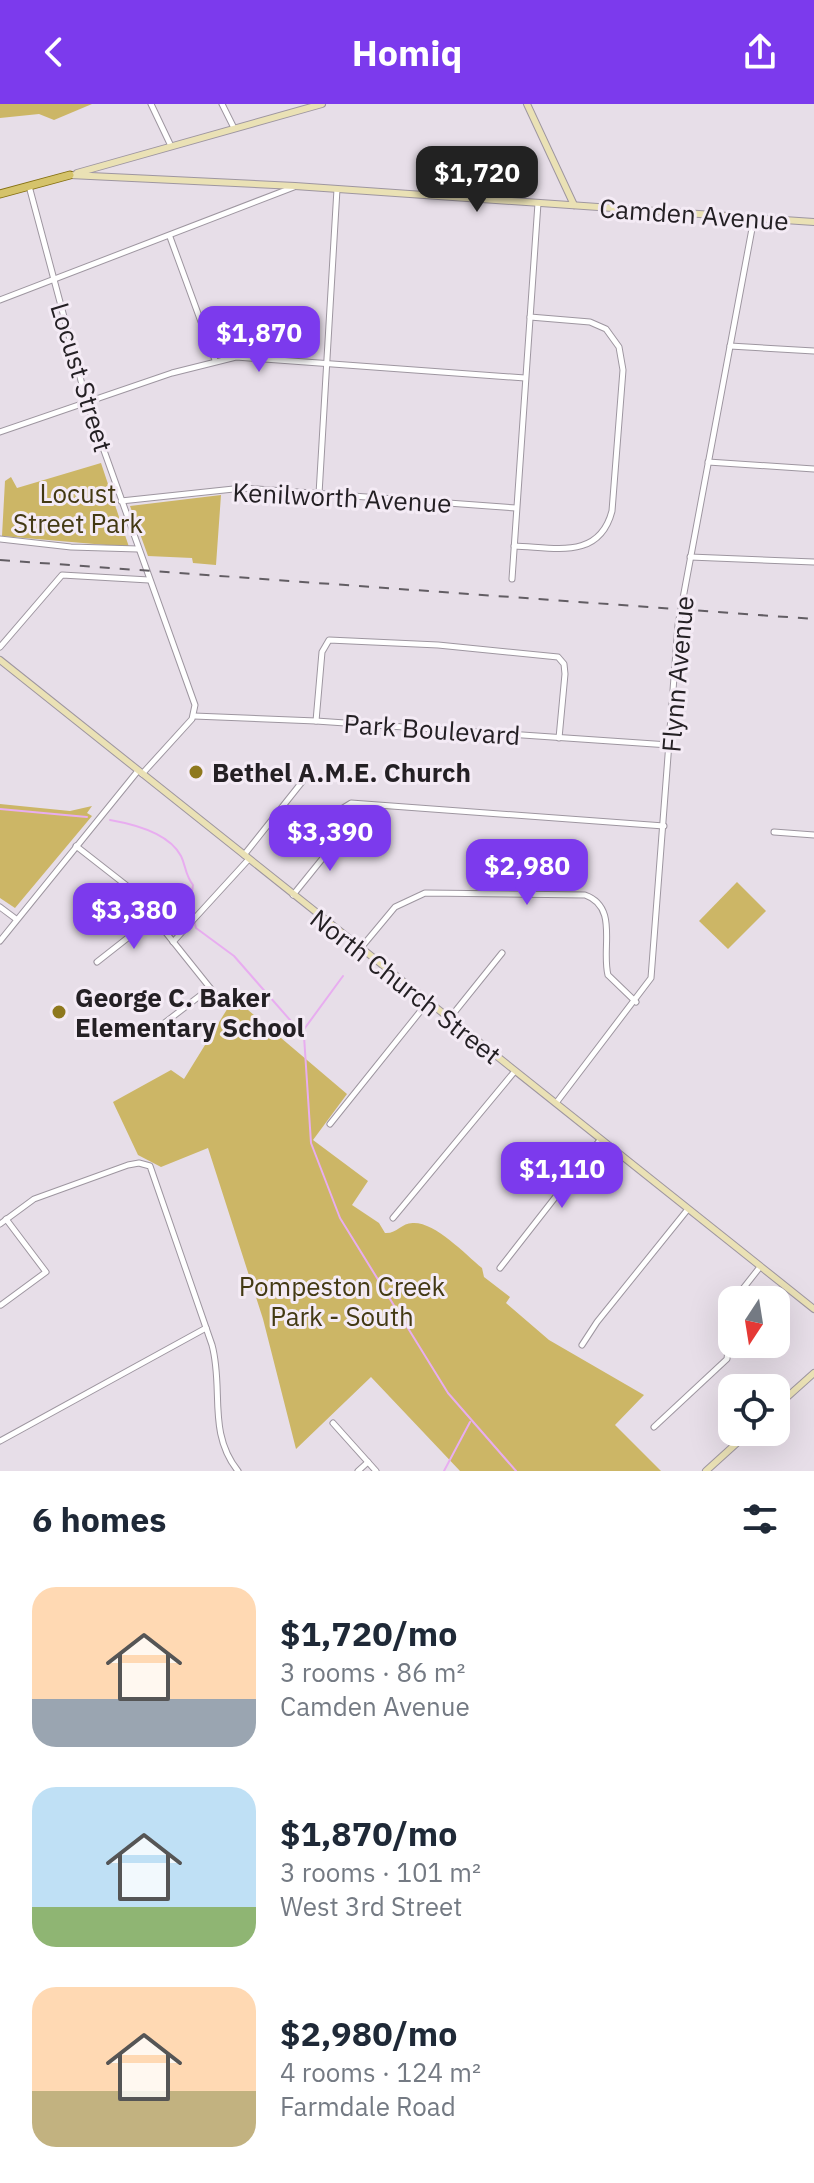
<!DOCTYPE html>
<meta charset="utf-8">
<style>
:root{--surface:#fff;--page:#f2f2f3;--text:#1f2937;--muted:#747a83;--accent:#7c3aed}
body{margin:0;font-family:"IBM Plex Sans",sans-serif;background:var(--page);color:var(--text);height:100vh;display:flex;flex-direction:column;font-size:30px;white-space:nowrap}
*{box-sizing:border-box;margin:0}
p{font-size:26px;color:var(--muted)}
.icon{flex:none;width:44px;height:44px;fill:none;stroke:currentColor;stroke-width:2;stroke-linecap:round;stroke-linejoin:round}
.map{position:relative;height:1367px;overflow:hidden}
.panel{display:flex;flex-direction:column;background:var(--surface);flex:1}
.panel>*{flex:none}
.needle{width:52px;rotate:192deg}
.fabs{position:absolute;left:718px;top:1182px;display:grid;gap:16px}
.fabs a{display:grid;place-items:center;width:72px;height:72px;border-radius:16px;background:var(--surface);box-shadow:0 8px 32px #0002;font-size:40px}
.price{position:absolute;translate:-50% -68px;padding:0 18px;border-radius:16px;background:var(--accent);color:#fff;font-size:26px;line-height:52px;filter:drop-shadow(0 2px 4px #0008)}
.price::after{content:'';position:absolute;left:50%;top:48px;width:24px;height:18px;margin-left:-12px;background:inherit;clip-path:polygon(0 0,100% 0,50% 100%)}
.price.selected{background:#222;color:#fff}
ul{padding:0;list-style:none}
li{display:flex;align-items:center;gap:24px;height:200px;padding:0 32px}
li span{display:grid;place-items:center;flex:none;width:224px;height:160px;border-radius:24px;color:#555}
li>.icon{margin-inline-start:auto}
span .icon{width:96px;height:96px;fill:#fffc;stroke-width:1}
li b{font-size:34px}
h2{display:flex;justify-content:space-between;align-items:center;height:96px;padding:0 32px;font-size:34px}
header{display:flex;justify-content:space-between;align-items:center;height:104px;padding:0 32px;background:var(--accent);color:#fff;font-size:36px;font-weight:700}
.map>svg:first-child{display:block}
.green{fill:#ccb666}
.lines{fill:none;stroke-linecap:round;stroke-linejoin:round}
.stream{stroke:#e8adf0;stroke-width:2}
.street-casing{stroke:#9e96a0;stroke-width:7}
.secondary-casing{stroke:#9e96a0;stroke-width:8}
.primary-casing{stroke:#857012;stroke-width:9}
.street{stroke:#fff;stroke-width:5}
.secondary{stroke:#eae1b5;stroke-width:6}
.primary{stroke:#d5c36b;stroke-width:7}
.rail{stroke:#625d63;stroke-width:2;stroke-dasharray:10 10;stroke-linecap:butt}
.poi-dot{fill:#8e781d;stroke:#f4ebf5;stroke-width:3}
.labels{text-anchor:middle;dominant-baseline:central;stroke-width:6;stroke-linejoin:round;paint-order:stroke}
.street-label{font-size:26px;fill:#242024;stroke:#f4ebf5}
.park-label{font-size:26px;fill:#433913;stroke:#f4ebf5}
.poi-label{font-size:26px;font-weight:bold;fill:#242024;stroke:#f4ebf5;text-anchor:start}
</style>
<header><svg class="icon" aria-label="back" viewBox="0 0 24 24"><path d="M15 5l-7 7 7 7"/></svg>Homiq<svg class="icon" aria-label="share" viewBox="0 0 24 24"><path d="M12 15V3M7 8l5-5 5 5M5 13v7h14v-7"/></svg></header>
<div class="map">
<svg width="814" height="1367" viewBox="0 0 814 1367">
<rect width="100%" height="100%" fill="#e7dee8"/>
<g class="green">
<path d="M 0,0 L 92,0 L 54,16 L 39,10 L 0,14 Z"/>
<path d="M 101,359 L 129,443 L 2,432 L 5,377 L 11,373 L 17,384 Z"/>
<path d="M 221,391 L 216,461 L 193,459 L 192,454 L 148,452 L 130,402 Z"/>
<path d="M 0,700 L 70,707 L 92,702 L 87,709 L 92,712 L 15,804 L 0,794 Z"/>
<path d="M 737,778 L 766,807 L 728,845 L 699,817 Z"/>
<path d="M 234,894 L 347,990 L 313,1036 L 368,1077 L 352,1101 L 379,1119 L 385,1129 C 397,1130 402,1118 414,1119 C 436,1119 465,1150 482,1164 L 484,1173 L 510,1193 L 506,1199 L 549,1236 L 644,1291 L 615,1321 L 661,1367 L 460,1367 L 371,1273 L 296,1345 L 263,1215 L 208,1044 L 161,1063 L 138,1051 L 113,998 L 171,966 L 184,975 Z"/>
</g>
<g class="lines">
<g class="stream">
<path d="M 0,705 L 87,713"/>
<path d="M 110,716 C 133,720 169,729 181,752 C 186,762 185,771 193,781 L 190,801 L 196,824 L 234,852 L 304,932 L 311,1039 L 340,1114 L 448,1289 L 516,1367"/>
<path d="M 302,928 L 343,872"/>
<path d="M 444,1367 L 470,1318"/>
</g>
<defs>
<g id="street">
<path d="M 151,0 L 171,42"/>
<path d="M 222,0 L 234,24"/>
<path d="M 29,82 L 87,299 L 195,601 L 192,615 L 142,670"/>
<path d="M 170,133 L 215,256"/>
<path d="M 0,196 L 294,83"/>
<path d="M 730,242 L 814,247"/>
<path d="M 0,328 L 172,269 L 236,253 L 525,274"/>
<path d="M 708,358 L 814,365"/>
<path d="M 319,390 L 337,85"/>
<path d="M 121,397 L 243,384 L 516,404"/>
<path d="M 0,435 L 71,443 L 138,445"/>
<path d="M 514,442 C 553,443 599,457 612,407 L 623,266 L 619,243 L 606,225 L 590,218 L 530,213"/>
<path d="M 690,453 L 814,458"/>
<path d="M 512,475 L 538,99"/>
<path d="M 0,543 L 62,471 L 149,476"/>
<path d="M 194,612 L 316,617 L 669,641"/>
<path d="M 316,617 L 322,548 L 329,536 L 438,541 L 558,553 L 564,560 L 565,570 L 559,634"/>
<path d="M 343,704 L 351,699 L 664,722"/>
<path d="M 774,728 L 814,731"/>
<path d="M 76,742 L 131,785 L 223,900"/>
<path d="M 244,751 L 302,678"/>
<path d="M 293,791 L 344,728"/>
<path d="M 0,803 L 16,815"/>
<path d="M 0,837 L 137,668"/>
<path d="M 173,838 L 248,756"/>
<path d="M 360,845 L 395,803 L 425,789 L 585,791 C 619,803 601,844 608,871 L 636,898"/>
<path d="M 97,858 L 153,814"/>
<path d="M 449,915 L 502,849"/>
<path d="M 154,927 L 210,884"/>
<path d="M 556,999 L 651,874 L 678,521 L 754,114"/>
<path d="M 330,1020 L 427,899"/>
<path d="M 393,1114 L 515,967"/>
<path d="M 0,1120 L 34,1095 L 128,1061 L 139,1059 L 150,1062 L 212,1241 C 224,1285 207,1328 238,1367"/>
<path d="M 500,1164 L 600,1036"/>
<path d="M 734,1196 L 760,1163"/>
<path d="M 1,1201 L 46,1168 L 6,1115"/>
<path d="M 582,1241 L 597,1218 L 688,1105"/>
<path d="M 333,1319 L 376,1367"/>
<path d="M 654,1323 L 727,1255 L 732,1205"/>
<path d="M 0,1337 L 206,1224"/>
<path d="M 358,1367 L 368,1358"/>
</g>
<g id="secondary">
<path d="M 527,0 L 574,101"/>
<path d="M 77,69 L 322,0"/>
<path d="M 70,71 L 295,82 L 814,118"/>
<path d="M 0,556 L 814,1205"/>
<path d="M 776,1303 L 814,1269"/>
<path d="M 706,1367 L 749,1328"/>
</g>
<path id="primary" d="M 0,90 L 70,71"/>
</defs>
<use href="#street" class="street-casing"/>
<use href="#secondary" class="secondary-casing"/>
<use href="#primary" class="primary-casing"/>
<use href="#street" class="street"/>
<use href="#secondary" class="secondary"/>
<use href="#primary" class="primary"/>
<path class="rail" d="M 0,456 L 814,515"/>
</g>
<g class="poi-dot">
<circle cx="196" cy="668" r="8"/>
<circle cx="59" cy="908" r="8"/>
</g>
<g class="labels">
<g class="street-label">
<text transform="translate(694 110) rotate(4)">Camden Avenue</text>
<text transform="translate(82 273) rotate(73)">Locust Street</text>
<text transform="translate(342 393) rotate(3)">Kenilworth Avenue</text>
<text transform="translate(677 570) rotate(-85)">Flynn Avenue</text>
<text transform="translate(432 625) rotate(4)">Park Boulevard</text>
<text transform="translate(406 882) rotate(38)">North Church Street</text>
</g>
<g class="park-label">
<text x="78" y="389">Locust<tspan x="78" dy="30">Street Park</tspan></text>
<text x="342" y="1182">Pompeston Creek<tspan x="342" dy="30">Park - South</tspan></text>
</g>
<g class="poi-label">
<text x="212" y="668">Bethel A.M.E. Church</text>
<text x="75" y="893">George C. Baker<tspan x="75" dy="30">Elementary School</tspan></text>
</g>
</g>
</svg>
<div class="fabs">
<a><svg class="needle" viewBox="-14 -14 28 28"><path d="M0-13l5 13h-10z" fill="#e53935"/><path d="M0 13l5-13h-10z" fill="#747a83"/></svg></a>
<a><svg class="icon" aria-label="locate" viewBox="0 0 24 24"><circle cx="12" cy="12" r="6"/><path d="M12 2v4M12 18v4M2 12h4M18 12h4"/></svg></a>
</div>
<b class="price selected" style="left:477px;top:110px">$1,720</b>
<b class="price" style="left:259px;top:270px">$1,870</b>
<b class="price" style="left:330px;top:769px">$3,390</b>
<b class="price" style="left:527px;top:803px">$2,980</b>
<b class="price" style="left:134px;top:847px">$3,380</b>
<b class="price" style="left:562px;top:1106px">$1,110</b>
</div>
<section class="panel">
<h2>6 homes<svg class="icon" aria-label="filters" viewBox="0 0 24 24"><path d="M4 7h16M4 17h16"/><circle cx="9" cy="7" r="2"/><circle cx="15" cy="17" r="2"/></svg></h2>
<ul>
<li><span style="background:linear-gradient(#ffd9b3 70%,#9aa5b1 0)"><svg class="icon" aria-label="home" viewBox="0 0 24 24"><path d="M3 11l9-7 9 7M6 9v11h12V9"/></svg></span><div><b>$1,720/mo</b><p>3 rooms · 86 m²</p><p>Camden Avenue</p></div></li>
<li><span style="background:linear-gradient(#bfe0f5 75%,#8fb573 0)"><svg class="icon" aria-label="home" viewBox="0 0 24 24"><path d="M3 11l9-7 9 7M6 9v11h12V9"/></svg></span><div><b>$1,870/mo</b><p>3 rooms · 101 m²</p><p>West 3rd Street</p></div></li>
<li><span style="background:linear-gradient(#ffd9b3 65%,#c2b280 0)"><svg class="icon" aria-label="home" viewBox="0 0 24 24"><path d="M3 11l9-7 9 7M6 9v11h12V9"/></svg></span><div><b>$2,980/mo</b><p>4 rooms · 124 m²</p><p>Farmdale Road</p></div></li>
</ul>
</section>
